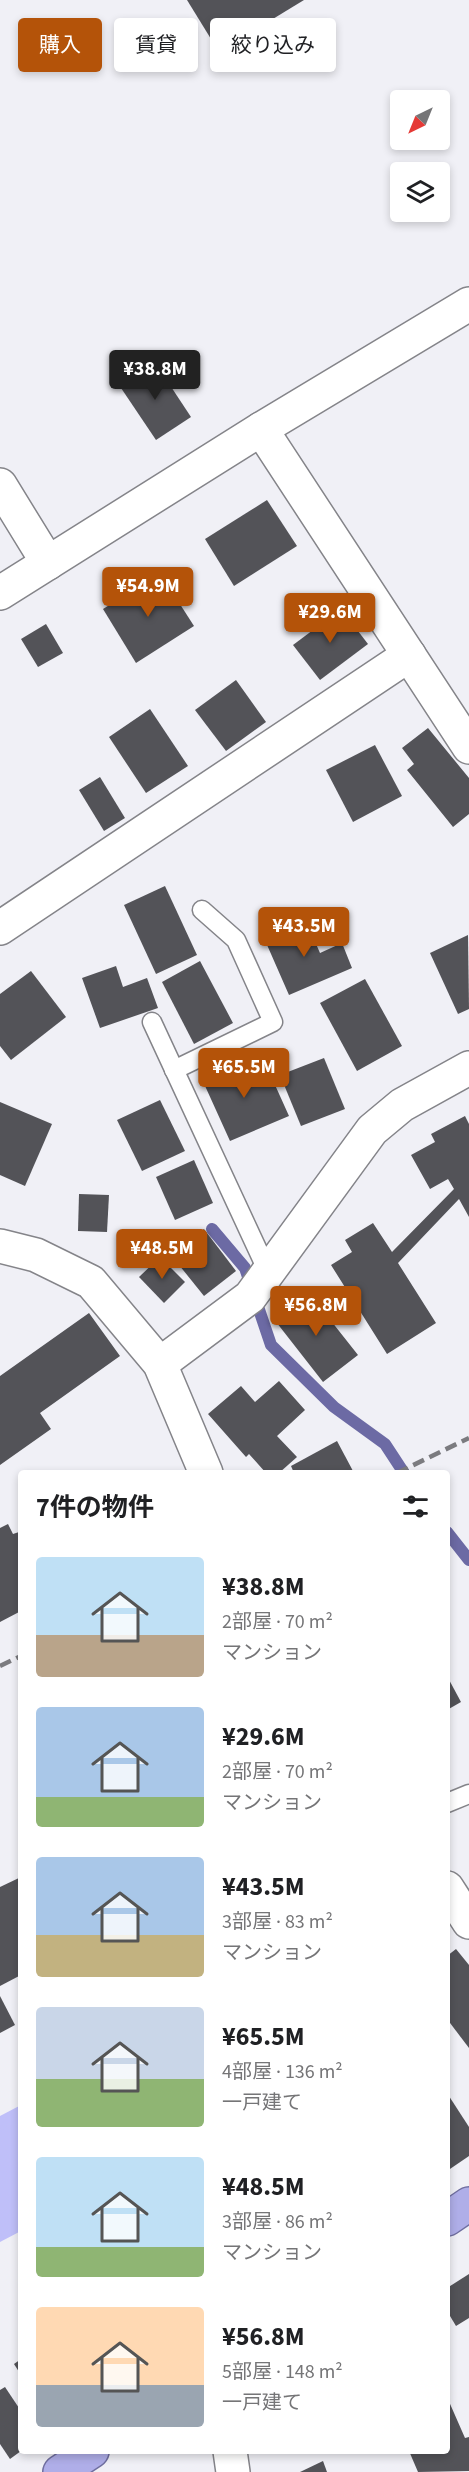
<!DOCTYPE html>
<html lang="ja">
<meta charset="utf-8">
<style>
:root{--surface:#fff;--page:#f2f2f2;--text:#202124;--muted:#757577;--accent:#b45309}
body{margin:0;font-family:"Source Sans 3","Noto Sans JP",sans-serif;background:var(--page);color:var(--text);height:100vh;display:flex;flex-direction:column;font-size:22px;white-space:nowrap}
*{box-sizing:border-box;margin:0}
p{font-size:20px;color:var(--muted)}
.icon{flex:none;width:33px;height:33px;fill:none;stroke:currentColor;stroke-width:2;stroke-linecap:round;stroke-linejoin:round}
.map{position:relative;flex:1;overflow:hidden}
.sheet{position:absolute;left:18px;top:1470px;width:432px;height:984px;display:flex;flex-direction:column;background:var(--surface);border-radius:6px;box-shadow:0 3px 9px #0003}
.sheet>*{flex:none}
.top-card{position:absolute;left:18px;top:18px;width:434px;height:54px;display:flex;gap:12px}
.needle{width:39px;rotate:223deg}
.fabs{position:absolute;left:390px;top:90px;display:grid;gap:12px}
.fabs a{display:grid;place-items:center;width:60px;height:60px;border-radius:6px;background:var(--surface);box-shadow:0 3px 9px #0003;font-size:30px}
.price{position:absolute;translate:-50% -51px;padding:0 14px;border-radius:6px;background:var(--accent);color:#fff;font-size:20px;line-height:39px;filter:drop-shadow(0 2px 3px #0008)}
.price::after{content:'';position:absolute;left:50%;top:36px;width:18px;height:14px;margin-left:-9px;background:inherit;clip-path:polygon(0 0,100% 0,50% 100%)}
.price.active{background:#222;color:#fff}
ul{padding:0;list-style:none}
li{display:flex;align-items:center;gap:18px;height:150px;padding:0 18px}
li span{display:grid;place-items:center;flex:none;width:168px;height:120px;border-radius:6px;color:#555}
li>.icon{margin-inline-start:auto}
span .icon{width:72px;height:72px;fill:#fffc;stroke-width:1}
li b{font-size:26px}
h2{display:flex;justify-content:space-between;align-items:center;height:72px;padding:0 18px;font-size:26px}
.pill{padding:0 21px;border-radius:6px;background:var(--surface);box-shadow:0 3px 9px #0003;font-size:21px;line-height:54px}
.pill.active{background:var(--accent);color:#fff}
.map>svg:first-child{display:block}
.pitch{fill:#bfbff9}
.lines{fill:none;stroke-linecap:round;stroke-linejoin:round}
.stream{stroke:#6c6aa4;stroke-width:12}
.building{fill:#535358}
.service-casing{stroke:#848489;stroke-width:21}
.minor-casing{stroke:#848489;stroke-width:36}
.tertiary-casing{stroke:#848489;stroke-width:36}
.trunk-casing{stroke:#706fa0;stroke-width:36}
.service{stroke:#fff;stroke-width:18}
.minor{stroke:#fff;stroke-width:33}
.tertiary{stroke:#fff;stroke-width:33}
.trunk{stroke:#afaee8;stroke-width:33}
.rail{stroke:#7b7b7f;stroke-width:4.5;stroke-dasharray:12 6;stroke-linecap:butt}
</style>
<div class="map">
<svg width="469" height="2472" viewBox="0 0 469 2472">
<rect width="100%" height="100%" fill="#f0f0f6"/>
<path class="pitch" d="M 21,2105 L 21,2231 L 0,2242 L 0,2116 Z"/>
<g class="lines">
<g class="stream">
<path d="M 212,1229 L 245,1268 L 271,1345 L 334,1407 L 385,1444 L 404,1473"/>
<path d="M 447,1532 L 469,1560"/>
</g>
</g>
<g class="building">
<path d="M 187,0 L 304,0 L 219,52 Z"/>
<path d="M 154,361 L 191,417 L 156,440 L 119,385 Z"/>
<path d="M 267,500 L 297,546 L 234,586 L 205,539 Z"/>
<path d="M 160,573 L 194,626 L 136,663 L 103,609 Z"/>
<path d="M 341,609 L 368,644 L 320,680 L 293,645 Z"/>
<path d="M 46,624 L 63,653 L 38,667 L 21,639 Z"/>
<path d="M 236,680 L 266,722 L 226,751 L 195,710 Z"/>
<path d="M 150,709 L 188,766 L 146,793 L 109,737 Z"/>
<path d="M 428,728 L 469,778 L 469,814 L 453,827 L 407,770 L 414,764 L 402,748 Z"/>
<path d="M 375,745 L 402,796 L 353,822 L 326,770 Z"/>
<path d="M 100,777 L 125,818 L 104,831 L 79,790 Z"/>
<path d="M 165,886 L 197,955 L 156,974 L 124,905 Z"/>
<path d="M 306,921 L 320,953 L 342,943 L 352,968 L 289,995 L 264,938 Z"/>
<path d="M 468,935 L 469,1009 L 458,1014 L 430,953 Z"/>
<path d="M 200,961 L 233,1023 L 194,1044 L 162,982 Z"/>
<path d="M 116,966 L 123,987 L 147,978 L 158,1008 L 100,1028 L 82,978 Z"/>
<path d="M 31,971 L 66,1017 L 11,1060 L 0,1046 L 0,994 Z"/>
<path d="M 365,979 L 402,1046 L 357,1071 L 320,1003 Z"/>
<path d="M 245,1058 L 256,1082 L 271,1076 L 289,1116 L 230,1141 L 201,1077 Z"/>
<path d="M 324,1058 L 345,1109 L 301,1126 L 280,1075 Z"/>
<path d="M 160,1100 L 185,1151 L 142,1171 L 117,1120 Z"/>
<path d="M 0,1102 L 52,1124 L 25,1186 L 0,1175 Z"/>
<path d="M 465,1116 L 469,1124 L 469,1217 L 459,1199 L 398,1263 L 436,1323 L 387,1354 L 331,1265 L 352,1252 L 345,1240 L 373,1223 L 392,1252 L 454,1189 L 448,1179 L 430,1189 L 411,1155 L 435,1142 L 431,1134 Z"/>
<path d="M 194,1160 L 213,1203 L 175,1220 L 156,1177 Z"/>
<path d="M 79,1194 L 109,1195 L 107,1232 L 78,1231 Z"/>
<path d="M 204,1229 L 236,1271 L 204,1296 L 171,1255 Z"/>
<path d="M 160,1257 L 185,1282 L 164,1303 L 139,1277 Z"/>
<path d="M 309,1293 L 358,1355 L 323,1382 L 273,1318 L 297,1299 L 299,1301 Z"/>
<path d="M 89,1313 L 120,1356 L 40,1413 L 51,1429 L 0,1465 L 0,1376 Z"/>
<path d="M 279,1381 L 305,1410 L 277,1436 L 297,1457 L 279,1473 L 266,1473 L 249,1454 L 246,1457 L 208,1414 L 241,1386 L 255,1402 Z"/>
<path d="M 337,1441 L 353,1471 L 348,1473 L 294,1473 L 291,1466 Z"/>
<path d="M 8,1524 L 13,1534 L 19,1532 L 21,1535 L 21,1611 L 0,1622 L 0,1528 Z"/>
<path d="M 447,1676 L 461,1702 L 447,1710 Z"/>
<path d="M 21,1877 L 21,1975 L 0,1986 L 0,1887 Z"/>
<path d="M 456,1949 L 469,1965 L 469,2048 L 447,2019 L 447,1956 Z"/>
<path d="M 0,1996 L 15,2025 L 0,2033 Z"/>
<path d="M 447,2093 L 469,2127 L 469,2156 L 447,2171 Z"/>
<path d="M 469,2274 L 469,2318 L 456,2326 L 447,2311 L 447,2288 Z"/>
<path d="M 21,2359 L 21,2375 L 14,2364 Z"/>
<path d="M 5,2387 L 21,2411 L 21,2451 L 10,2459 L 0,2444 L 0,2390 Z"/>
<path d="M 447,2397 L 465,2438 L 469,2437 L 469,2471 L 418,2472 L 409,2451 L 447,2451 Z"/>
<path d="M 323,2461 L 327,2472 L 300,2472 Z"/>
</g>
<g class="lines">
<defs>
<g id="service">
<path d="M 152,1022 L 268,1272"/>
<path d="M 174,1070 L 273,1022 L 236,940 L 202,910"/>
<path d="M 447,1803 L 469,1794"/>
</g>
<g id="minor">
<path d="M 261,429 L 469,747"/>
<path d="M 0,485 L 48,563"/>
<path d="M 0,928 L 409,655"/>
<path d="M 160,1364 L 250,1297 L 372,1130 L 402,1105 L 469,1068"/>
<path d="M 230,2451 L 233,2472"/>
</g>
<g id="tertiary">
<path d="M 0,593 L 261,429 L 469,304"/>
<path d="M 0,1246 L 36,1255 L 91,1282 L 160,1364 L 206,1473"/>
<path d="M 447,1888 L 469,1922"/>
</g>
<g id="trunk">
<path d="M 447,2219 L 469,2204"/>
<path d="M 60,2472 L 92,2451"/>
</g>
</defs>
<use href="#service" class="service-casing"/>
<use href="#minor" class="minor-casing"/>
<use href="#tertiary" class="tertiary-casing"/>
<use href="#trunk" class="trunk-casing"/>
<use href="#service" class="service"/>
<use href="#minor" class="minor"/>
<use href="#tertiary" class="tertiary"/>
<use href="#trunk" class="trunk"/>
<g class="rail">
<path d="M 397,1473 L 469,1438"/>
<path d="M 0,1666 L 21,1656"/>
</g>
</g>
</svg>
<div class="fabs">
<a><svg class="needle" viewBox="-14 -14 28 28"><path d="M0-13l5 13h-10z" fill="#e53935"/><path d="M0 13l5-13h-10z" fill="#757577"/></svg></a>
<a><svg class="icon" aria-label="layers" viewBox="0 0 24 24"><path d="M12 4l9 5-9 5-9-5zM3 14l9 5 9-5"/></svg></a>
</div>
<b class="price active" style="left:155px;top:401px">¥38.8M</b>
<b class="price" style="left:148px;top:618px">¥54.9M</b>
<b class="price" style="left:330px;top:644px">¥29.6M</b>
<b class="price" style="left:304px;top:958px">¥43.5M</b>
<b class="price" style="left:244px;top:1099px">¥65.5M</b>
<b class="price" style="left:162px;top:1280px">¥48.5M</b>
<b class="price" style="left:316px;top:1337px">¥56.8M</b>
<div class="top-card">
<a class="pill active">購入</a>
<a class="pill">賃貸</a>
<a class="pill">絞り込み</a>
</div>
<section class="sheet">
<h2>7件の物件<svg class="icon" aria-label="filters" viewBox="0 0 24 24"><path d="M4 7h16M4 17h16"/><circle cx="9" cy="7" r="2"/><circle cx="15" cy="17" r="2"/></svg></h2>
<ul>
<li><span style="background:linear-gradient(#bfe0f5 65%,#b9a48a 0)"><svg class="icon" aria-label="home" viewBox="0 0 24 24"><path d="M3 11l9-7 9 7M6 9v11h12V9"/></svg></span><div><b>¥38.8M</b><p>2部屋 · 70 m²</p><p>マンション</p></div></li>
<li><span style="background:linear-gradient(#a9c7e8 75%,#8fb573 0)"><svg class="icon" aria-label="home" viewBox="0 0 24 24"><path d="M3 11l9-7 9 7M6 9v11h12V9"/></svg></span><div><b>¥29.6M</b><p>2部屋 · 70 m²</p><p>マンション</p></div></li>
<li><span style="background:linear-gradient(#a9c7e8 65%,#c2b280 0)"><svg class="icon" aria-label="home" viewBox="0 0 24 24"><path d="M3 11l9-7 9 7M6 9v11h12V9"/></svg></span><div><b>¥43.5M</b><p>3部屋 · 83 m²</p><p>マンション</p></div></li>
<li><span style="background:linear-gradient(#c9d6e8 60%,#8fb573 0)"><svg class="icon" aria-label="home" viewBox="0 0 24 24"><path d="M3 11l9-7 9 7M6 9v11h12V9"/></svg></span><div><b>¥65.5M</b><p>4部屋 · 136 m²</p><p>一戸建て</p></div></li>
<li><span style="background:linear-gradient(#bfe0f5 75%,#8fb573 0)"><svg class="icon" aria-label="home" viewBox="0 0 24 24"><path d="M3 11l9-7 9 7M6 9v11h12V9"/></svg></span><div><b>¥48.5M</b><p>3部屋 · 86 m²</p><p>マンション</p></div></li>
<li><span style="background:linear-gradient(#ffd9b3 65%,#9aa5b1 0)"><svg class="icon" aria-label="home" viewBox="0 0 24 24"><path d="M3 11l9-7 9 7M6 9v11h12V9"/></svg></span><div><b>¥56.8M</b><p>5部屋 · 148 m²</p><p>一戸建て</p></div></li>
</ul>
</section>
</div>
